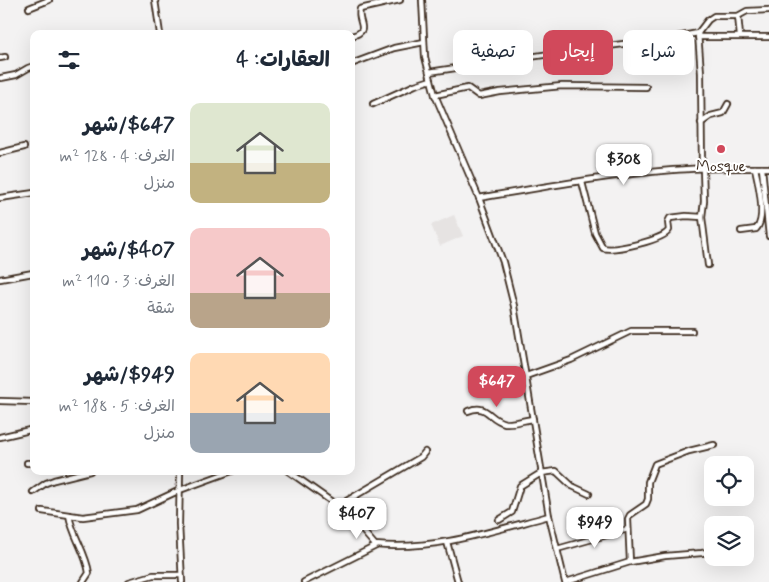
<!DOCTYPE html>
<html lang="ar">
<meta charset="utf-8">
<style>
:root{--surface:#fff;--page:#f2f2f3;--text:#1f2937;--muted:#747a83;--accent:#d1495b}
body{margin:0;font-family:Mynerve,"Playpen Sans Arabic",sans-serif;background:var(--page);color:var(--text);direction:rtl;height:100vh;display:flex;flex-direction:column;font-size:19px;white-space:nowrap}
*{box-sizing:border-box;margin:0}
p{font-size:16px;color:var(--muted)}
.icon{flex:none;width:28px;height:28px;fill:none;stroke:currentColor;stroke-width:2;stroke-linecap:round;stroke-linejoin:round}
.map{position:relative;flex:1;overflow:hidden;direction:ltr}
.panel{position:absolute;left:30px;top:30px;width:325px;height:445px;display:flex;flex-direction:column;background:var(--surface);border-radius:10px;box-shadow:0 5px 20px #0002;direction:rtl}
.panel>*{flex:none}
.hud{position:absolute;left:370px;top:30px;width:324px;height:45px;direction:rtl;display:flex;gap:10px}
.fabs{position:absolute;left:704px;top:456px;display:grid;gap:10px}
.fabs a{display:grid;place-items:center;width:50px;height:50px;border-radius:10px;background:var(--surface);box-shadow:0 5px 20px #0002;font-size:25px}
.price{position:absolute;translate:-50% -42px;padding:0 11px;border-radius:10px;background:#fff;color:#222;font-size:16px;line-height:32px;filter:drop-shadow(0 1px 2px #0008)}
.price::after{content:'';position:absolute;left:50%;top:30px;width:15px;height:11px;margin-left:-8px;background:inherit;clip-path:polygon(0 0,100% 0,50% 100%)}
.price.on{background:var(--accent);color:#fff}
ul{padding:0;list-style:none}
li{display:flex;align-items:center;gap:15px;height:125px;padding:0 25px}
li span{display:grid;place-items:center;flex:none;width:140px;height:100px;border-radius:10px;color:#555}
li>.icon{margin-inline-start:auto}
span .icon{width:60px;height:60px;fill:#fffc;stroke-width:1}
li b{font-size:21px}
h2{display:flex;justify-content:space-between;align-items:center;height:60px;padding:0 25px;font-size:21px}
.pill{padding:0 18px;border-radius:10px;background:var(--surface);box-shadow:0 5px 20px #0002;font-size:18px;line-height:45px}
.pill.on{background:var(--accent);color:#fff}
.map>svg:first-child{display:block}
.built{fill:#e6e3e2}
.lines{fill:none;stroke-linecap:round;stroke-linejoin:round}
.minor-casing{stroke:#3b2a1e;stroke-width:8}
.minor{stroke:#fff;stroke-width:4.5}
.poi-dot{fill:#d1495b;stroke:#fff;stroke-width:2}
.labels{text-anchor:middle;dominant-baseline:central;stroke-width:4;stroke-linejoin:round;paint-order:stroke}
.poi-label{font-size:16px;fill:#3b2a1e;stroke:#fff}
</style>
<div class="map">
<svg width="769" height="582" viewBox="0 0 769 582">
<rect width="100%" height="100%" fill="#f3f2f2"/>
<filter id="ink" filterUnits="userSpaceOnUse"><feTurbulence type="fractalNoise" baseFrequency=".02" numOctaves="2"/><feDisplacementMap in="SourceGraphic" scale="10" xChannelSelector="R" yChannelSelector="G"/><feConvolveMatrix kernelMatrix="1 2 1 2 8 2 1 2 1" color-interpolation-filters="sRGB"/></filter>
<g filter="url(#ink)">
<path class="built" d="M 454,215 L 463,236 L 440,246 L 431,225 Z"/>
<g class="lines">
<defs>
<g id="minor">
<path d="M 155,0 L 160,34"/>
<path d="M 422,0 L 425,57 L 435,95 L 479,198 L 503,262 L 514,306 L 549,516 L 565,582"/>
<path d="M 29,8 L 49,0"/>
<path d="M 738,16 L 740,36"/>
<path d="M 698,33 L 701,73 L 702,168"/>
<path d="M 351,36 C 372,31 356,22 360,9 L 400,0"/>
<path d="M 698,37 L 769,37"/>
<path d="M 0,58 L 5,57"/>
<path d="M 351,64 L 394,48 L 424,42"/>
<path d="M 429,72 L 570,51 L 677,37 L 698,33 L 708,20 L 714,16 L 738,16 L 747,11 L 769,10"/>
<path d="M 1,78 L 16,75 L 28,68 L 34,66"/>
<path d="M 435,95 L 468,88 L 479,96 L 500,92 L 562,86 L 646,87"/>
<path d="M 373,104 L 415,85 L 431,80"/>
<path d="M 701,123 L 711,116 L 723,113 L 728,104"/>
<path d="M 0,153 L 24,147"/>
<path d="M 703,168 L 704,201 L 702,217 L 708,265"/>
<path d="M 762,168 L 769,236"/>
<path d="M 582,182 L 595,233 L 603,248 C 615,251 664,240 669,230 L 668,222 L 670,218 L 686,216 L 702,217"/>
<path d="M 0,198 L 34,193"/>
<path d="M 479,198 C 543,187 608,175 673,170 C 705,167 737,168 769,168"/>
<path d="M 741,231 L 756,229 C 767,219 758,181 755,168"/>
<path d="M 0,279 L 33,273"/>
<path d="M 526,376 L 571,360 L 631,331 L 692,331"/>
<path d="M 0,401 L 34,402"/>
<path d="M 468,411 C 488,403 488,419 505,423 C 513,424 524,420 533,419"/>
<path d="M 0,437 L 34,429"/>
<path d="M 27,463 L 34,463"/>
<path d="M 180,471 L 179,524 L 182,582"/>
<path d="M 288,471 L 335,504 L 343,508 L 375,545 C 434,551 492,531 549,516"/>
<path d="M 33,492 L 46,483 L 54,480 L 90,471"/>
<path d="M 338,506 L 421,457 L 425,452"/>
<path d="M 42,511 L 83,517 L 137,510 L 180,490 L 232,471"/>
<path d="M 69,515 C 72,535 86,552 89,573 L 83,582"/>
<path d="M 499,520 L 512,512 L 520,486 L 541,473 L 556,471 L 572,486 L 589,494"/>
<path d="M 447,542 L 458,582"/>
<path d="M 557,549 L 628,529"/>
<path d="M 630,562 L 628,519 L 630,515 L 646,504 L 648,499 L 648,482 L 655,464 L 689,451 L 714,445"/>
<path d="M 129,582 L 153,575 L 181,575"/>
<path d="M 304,582 L 376,546"/>
<path d="M 566,582 L 630,562 L 665,556 L 702,553 L 712,551"/>
</g>
</defs>
<use href="#minor" class="minor-casing"/>
<use href="#minor" class="minor"/>
</g>
</g>
<circle class="poi-dot" cx="721" cy="149" r="5"/>
<g class="labels">
<g class="poi-label">
<text x="721" y="166">Mosque</text>
</g>
</g>
</svg>
<div class="fabs">
<a><svg class="icon" aria-label="locate" viewBox="0 0 24 24"><circle cx="12" cy="12" r="6"/><path d="M12 2v4M12 18v4M2 12h4M18 12h4"/></svg></a>
<a><svg class="icon" aria-label="layers" viewBox="0 0 24 24"><path d="M12 4l9 5-9 5-9-5zM3 14l9 5 9-5"/></svg></a>
</div>
<b class="price" style="left:624px;top:186px">$308</b>
<b class="price on" style="left:497px;top:408px">$647</b>
<b class="price" style="left:357px;top:540px">$407</b>
<b class="price" style="left:595px;top:549px">$949</b>
<div class="hud">
<a class="pill">شراء</a>
<a class="pill on">إيجار</a>
<a class="pill">تصفية</a>
</div>
<section class="panel">
<h2>العقارات: 4<svg class="icon" aria-label="filters" viewBox="0 0 24 24"><path d="M4 7h16M4 17h16"/><circle cx="9" cy="7" r="2"/><circle cx="15" cy="17" r="2"/></svg></h2>
<ul>
<li><span style="background:linear-gradient(#dfe7d0 60%,#c2b280 0)"><svg class="icon" aria-label="home" viewBox="0 0 24 24"><path d="M3 11l9-7 9 7M6 9v11h12V9"/></svg></span><div><b>$647/شهر</b><p>الغرف: 4 · 128 m²</p><p>منزل</p></div></li>
<li><span style="background:linear-gradient(#f6c9c9 65%,#b9a48a 0)"><svg class="icon" aria-label="home" viewBox="0 0 24 24"><path d="M3 11l9-7 9 7M6 9v11h12V9"/></svg></span><div><b>$407/شهر</b><p>الغرف: 3 · 110 m²</p><p>شقة</p></div></li>
<li><span style="background:linear-gradient(#ffd9b3 60%,#9aa5b1 0)"><svg class="icon" aria-label="home" viewBox="0 0 24 24"><path d="M3 11l9-7 9 7M6 9v11h12V9"/></svg></span><div><b>$949/شهر</b><p>الغرف: 5 · 188 m²</p><p>منزل</p></div></li>
</ul>
</section>
</div>
